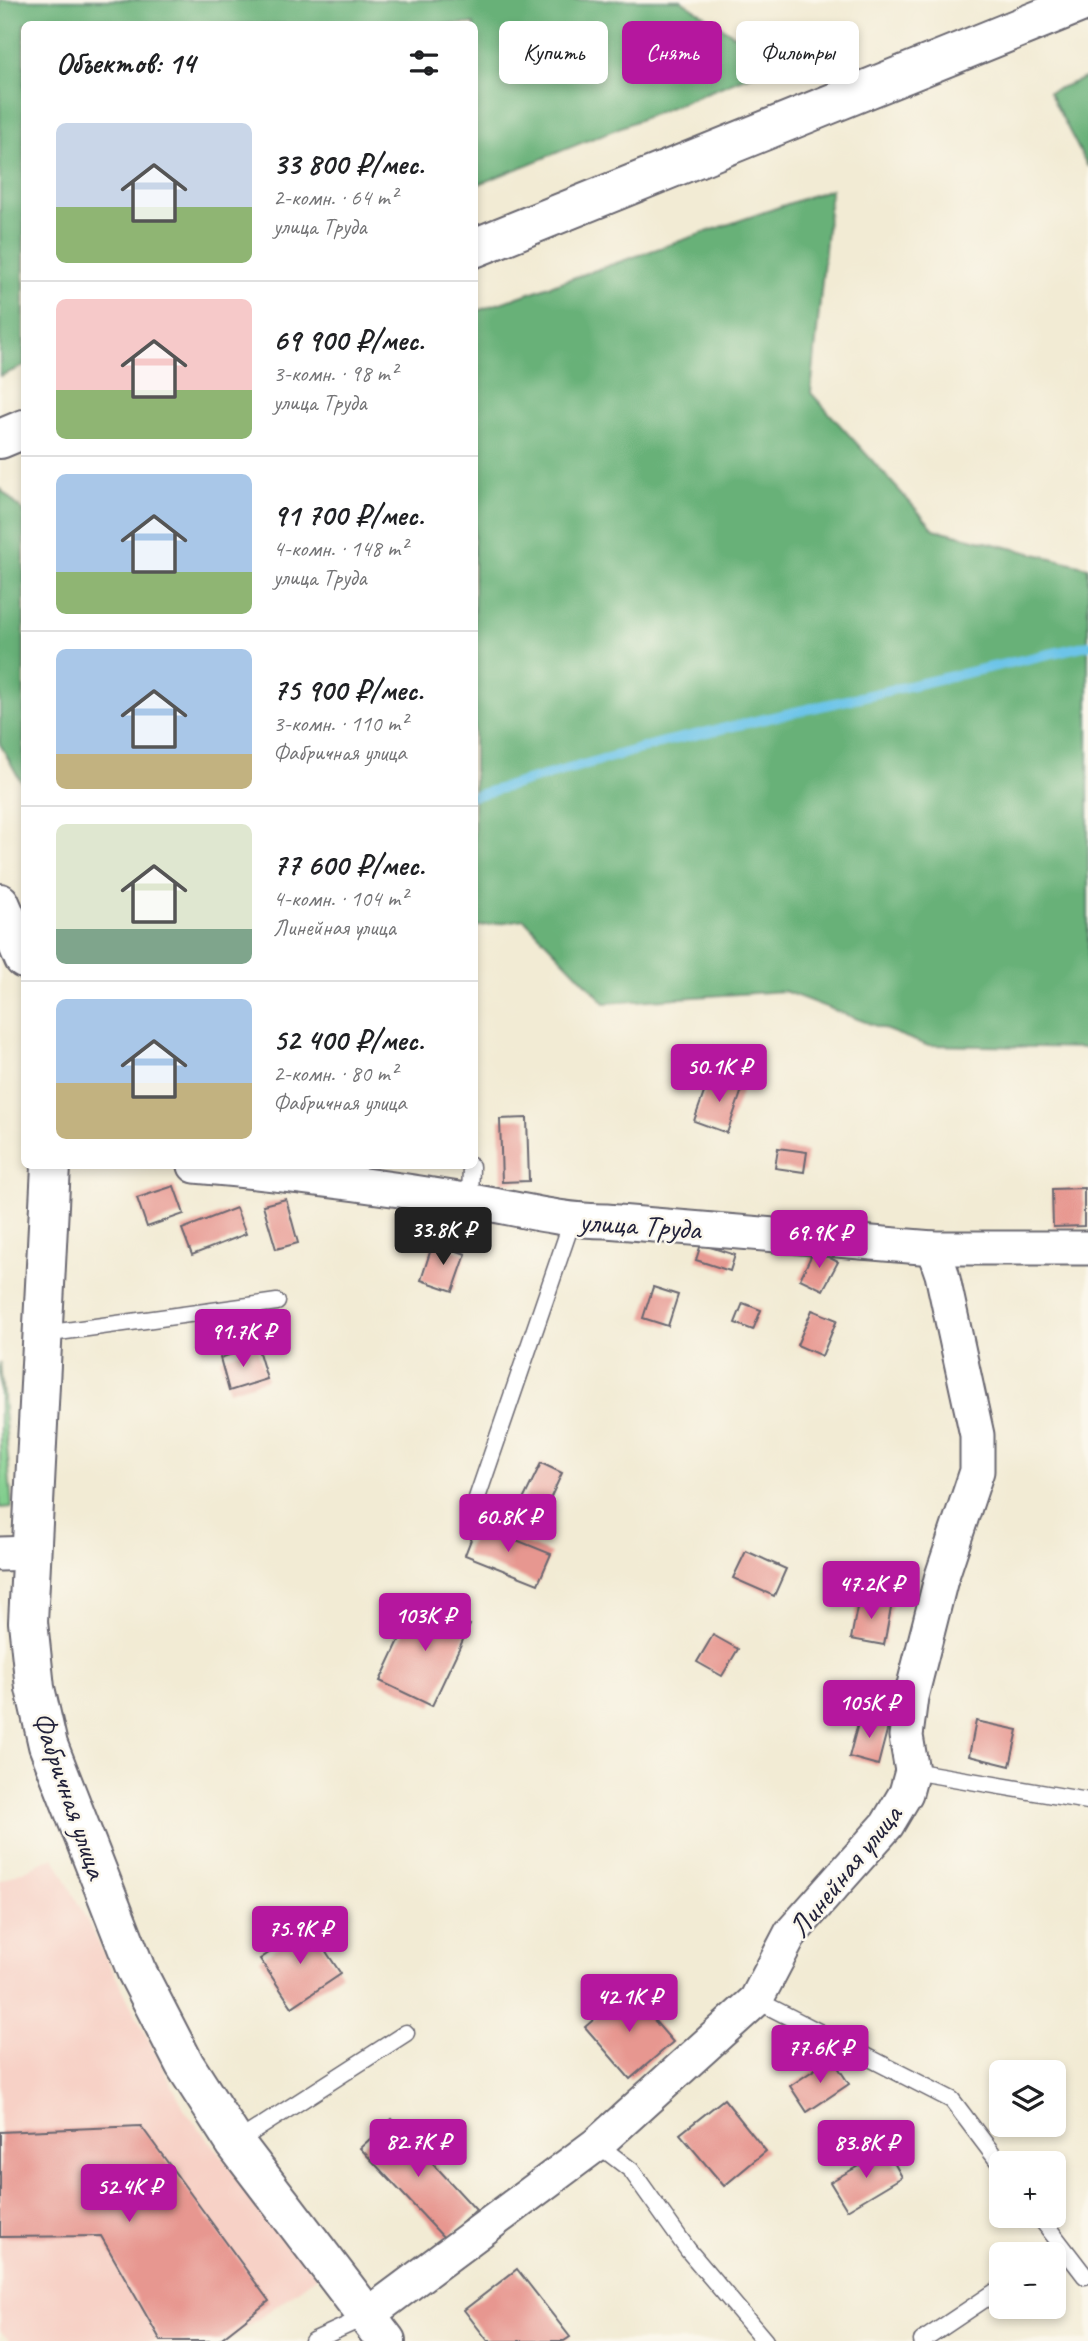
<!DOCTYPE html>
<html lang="ru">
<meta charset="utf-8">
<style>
:root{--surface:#fff;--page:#f6f6f6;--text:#202124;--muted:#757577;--line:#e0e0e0;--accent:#b5179e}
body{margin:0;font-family:Caveat,sans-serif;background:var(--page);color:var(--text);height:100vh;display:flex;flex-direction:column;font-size:26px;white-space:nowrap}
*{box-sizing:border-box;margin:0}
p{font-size:23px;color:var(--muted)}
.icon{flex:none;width:38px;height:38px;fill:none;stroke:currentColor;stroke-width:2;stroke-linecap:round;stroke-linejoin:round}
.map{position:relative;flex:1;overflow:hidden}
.panel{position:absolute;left:21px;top:21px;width:457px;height:1148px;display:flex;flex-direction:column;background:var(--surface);border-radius:10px;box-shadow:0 4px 10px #0003}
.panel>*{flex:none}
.hud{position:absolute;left:499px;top:21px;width:483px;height:63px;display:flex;gap:14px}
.buttons{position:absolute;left:989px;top:2060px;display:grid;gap:14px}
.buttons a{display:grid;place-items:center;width:77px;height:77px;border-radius:10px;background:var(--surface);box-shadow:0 4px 10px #0003;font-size:35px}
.price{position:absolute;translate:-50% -60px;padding:0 16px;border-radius:7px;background:var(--accent);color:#fff;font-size:23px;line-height:46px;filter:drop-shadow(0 2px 4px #0008)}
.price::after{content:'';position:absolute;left:50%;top:42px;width:21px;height:16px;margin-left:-10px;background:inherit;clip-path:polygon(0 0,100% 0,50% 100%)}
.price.on{background:#222;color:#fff}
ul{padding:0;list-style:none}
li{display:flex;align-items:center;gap:21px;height:175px;padding:0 35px}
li+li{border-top:2px solid var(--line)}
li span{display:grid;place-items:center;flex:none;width:196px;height:140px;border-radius:10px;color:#555}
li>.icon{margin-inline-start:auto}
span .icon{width:84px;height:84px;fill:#fffc;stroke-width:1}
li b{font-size:30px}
h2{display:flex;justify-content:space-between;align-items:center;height:84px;padding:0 35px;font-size:30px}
.tag{padding:0 24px;border-radius:10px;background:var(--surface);box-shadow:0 4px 10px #0003;font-size:24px;line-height:63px}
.tag.on{background:var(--accent);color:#fff}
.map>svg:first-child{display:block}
.built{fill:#f7d1c6}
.green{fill:#81ce8d;stroke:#527864;stroke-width:2}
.forest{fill:#68b178;stroke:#456a5a;stroke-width:2}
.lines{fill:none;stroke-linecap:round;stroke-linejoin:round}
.stream{stroke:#6cc4e9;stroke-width:10}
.building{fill:#e79790}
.service-casing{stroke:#6b6871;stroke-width:19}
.minor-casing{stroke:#6b6871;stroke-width:37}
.tertiary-casing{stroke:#6b6871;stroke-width:42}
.service{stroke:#fff;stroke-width:16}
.minor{stroke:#fff;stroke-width:33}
.tertiary{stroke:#fff;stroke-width:38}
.labels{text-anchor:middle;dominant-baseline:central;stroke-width:5;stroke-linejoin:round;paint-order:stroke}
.street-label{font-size:30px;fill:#22223b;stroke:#fbf7ec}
</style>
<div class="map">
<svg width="1088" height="2341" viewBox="0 0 1088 2341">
<rect width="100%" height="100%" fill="#fbf7ec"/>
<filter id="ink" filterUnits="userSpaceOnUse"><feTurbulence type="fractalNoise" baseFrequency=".0143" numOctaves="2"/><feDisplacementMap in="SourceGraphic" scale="14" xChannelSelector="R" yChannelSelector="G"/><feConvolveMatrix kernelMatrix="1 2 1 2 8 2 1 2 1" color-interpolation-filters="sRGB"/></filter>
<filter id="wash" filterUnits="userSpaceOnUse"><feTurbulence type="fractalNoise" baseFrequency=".00686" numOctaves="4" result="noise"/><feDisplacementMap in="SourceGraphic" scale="28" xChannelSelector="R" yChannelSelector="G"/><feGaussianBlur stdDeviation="1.57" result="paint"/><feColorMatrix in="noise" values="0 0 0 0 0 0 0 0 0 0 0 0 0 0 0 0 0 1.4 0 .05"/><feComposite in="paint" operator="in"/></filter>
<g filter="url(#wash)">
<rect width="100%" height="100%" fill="#f2ebd4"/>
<path class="built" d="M 54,1857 L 186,2112 L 317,2276 L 228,2341 L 10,2341 L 0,2331 L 0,1881 Z"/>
<path class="green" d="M 0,1362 L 12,1507 L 0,1508 Z"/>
<g class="forest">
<path d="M 0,0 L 681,0 L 778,64 L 474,186 L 474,24 L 24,24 L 24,366 L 0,376 Z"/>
<path d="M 1088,77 L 1088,167 L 1049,92 Z"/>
<path d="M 831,189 L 811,393 L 934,529 L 1088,567 L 1088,1048 L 926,1045 L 784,991 L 605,1003 L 524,919 L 474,927 L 474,312 Z"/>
<path d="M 0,489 L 24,512 L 24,787 L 0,744 Z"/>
</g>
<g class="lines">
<path class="stream" d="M 474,796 L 664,742 L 1088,645"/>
</g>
<g id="blocks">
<g class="building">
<path d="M 710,1076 L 743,1087 L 727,1133 L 694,1121 Z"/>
<path d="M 527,1118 L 529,1181 L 502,1182 L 500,1119 Z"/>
<path d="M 778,1148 L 807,1152 L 804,1172 L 775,1168 Z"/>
<path d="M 174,1186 L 184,1214 L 147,1227 L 137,1198 Z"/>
<path d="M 1084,1188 L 1084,1226 L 1053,1227 L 1052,1189 Z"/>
<path d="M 286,1199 L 298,1243 L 276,1249 L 263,1205 Z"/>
<path d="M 236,1208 L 246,1234 L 192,1255 L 182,1229 Z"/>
<path d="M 433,1243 L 466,1254 L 453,1291 L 421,1280 Z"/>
<path d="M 701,1244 L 735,1255 L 730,1271 L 696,1260 Z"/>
<path d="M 814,1250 L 838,1262 L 823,1290 L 800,1279 Z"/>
<path d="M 653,1287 L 678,1295 L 668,1326 L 643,1318 Z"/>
<path d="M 743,1303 L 761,1310 L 753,1330 L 735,1323 Z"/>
<path d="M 812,1310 L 837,1320 L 822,1356 L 797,1345 Z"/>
<path d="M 257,1346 L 267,1379 L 229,1391 L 220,1358 Z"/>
<path d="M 541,1463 L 562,1473 L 545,1510 L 523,1500 Z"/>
<path d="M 477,1524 L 551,1554 L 538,1584 L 465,1555 Z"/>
<path d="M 746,1551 L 786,1569 L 774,1596 L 733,1578 Z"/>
<path d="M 859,1597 L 892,1603 L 884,1645 L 851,1639 Z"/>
<path d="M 418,1600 L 470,1625 L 432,1706 L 380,1681 Z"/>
<path d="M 713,1635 L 738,1649 L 722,1676 L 697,1662 Z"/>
<path d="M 860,1716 L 889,1723 L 878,1765 L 849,1757 Z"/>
<path d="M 976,1721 L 1018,1730 L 1010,1766 L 969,1756 Z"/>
<path d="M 309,1926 L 341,1974 L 292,2007 L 260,1959 Z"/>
<path d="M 628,1990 L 673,2042 L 630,2079 L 585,2027 Z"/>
<path d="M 832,2058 L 849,2084 L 807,2112 L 790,2086 Z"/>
<path d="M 724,2099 L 766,2151 L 724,2186 L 680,2134 Z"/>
<path d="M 392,2119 L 476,2210 L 445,2239 L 360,2148 Z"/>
<path d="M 141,2126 L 269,2301 L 218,2341 L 161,2341 L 101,2236 L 0,2237 L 0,2132 Z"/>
<path d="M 887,2150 L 902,2177 L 847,2210 L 830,2182 Z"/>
<path d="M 517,2269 L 570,2337 L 564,2341 L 488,2341 L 464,2310 Z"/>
</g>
</g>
</g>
<g filter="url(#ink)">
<use href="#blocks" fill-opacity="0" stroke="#6b6871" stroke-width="2"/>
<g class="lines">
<defs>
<g id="service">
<path d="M 470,1201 L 471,1166"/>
<path d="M 44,1334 L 277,1302"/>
<path d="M 477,1498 L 572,1221"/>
<path d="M 912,1771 L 1088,1801"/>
<path d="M 756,2000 L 952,2100 L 1001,2165"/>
<path d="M 235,2143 L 406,2033"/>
<path d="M 597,2144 L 631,2170 L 688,2250 L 765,2341"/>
<path d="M 1039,2216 L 1085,2276"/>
<path d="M 313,2341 L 365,2317"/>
<path d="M 922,2341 L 1001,2288"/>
</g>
<g id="minor">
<path d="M 195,1166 C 284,1174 371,1185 459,1199 C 509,1206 556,1221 606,1221 L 933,1248 L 1088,1248"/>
<path d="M 0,1554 L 31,1553"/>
<path d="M 365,2317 L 597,2144 L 756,2000 L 791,1933 L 887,1825 L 906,1793 L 912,1771 L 906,1736 L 911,1697 L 941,1579 L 977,1471 L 977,1435 L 942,1274 L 933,1248"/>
</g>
<g id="tertiary">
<path d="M 474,248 L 1088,0"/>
<path d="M 0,439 L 24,429"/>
<path d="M 0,903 L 24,959"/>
<path d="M 51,1166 L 28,1622 L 35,1688 L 48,1745 L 136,1970 L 185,2065 L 235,2143 L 386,2341"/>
</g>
</defs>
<use href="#service" class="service-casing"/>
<use href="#minor" class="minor-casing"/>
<use href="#tertiary" class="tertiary-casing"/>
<use href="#service" class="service"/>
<use href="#minor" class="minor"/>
<use href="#tertiary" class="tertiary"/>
</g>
</g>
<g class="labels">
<g class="street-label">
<text transform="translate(640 1225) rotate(4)">улица Труда</text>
<text transform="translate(70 1795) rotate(71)">Фабричная улица</text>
<text transform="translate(845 1871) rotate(-51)">Линейная улица</text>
</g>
</g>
</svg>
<div class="buttons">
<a><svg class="icon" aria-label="layers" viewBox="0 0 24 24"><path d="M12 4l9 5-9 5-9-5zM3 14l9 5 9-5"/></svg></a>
<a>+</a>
<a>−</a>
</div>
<b class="price" style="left:719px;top:1104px">50.1K ₽</b>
<b class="price on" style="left:443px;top:1267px">33.8K ₽</b>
<b class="price" style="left:819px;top:1270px">69.9K ₽</b>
<b class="price" style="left:243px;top:1369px">91.7K ₽</b>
<b class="price" style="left:508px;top:1554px">60.8K ₽</b>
<b class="price" style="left:871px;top:1621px">47.2K ₽</b>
<b class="price" style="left:425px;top:1653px">103K ₽</b>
<b class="price" style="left:869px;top:1740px">105K ₽</b>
<b class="price" style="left:300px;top:1966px">75.9K ₽</b>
<b class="price" style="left:629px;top:2034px">42.1K ₽</b>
<b class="price" style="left:820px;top:2085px">77.6K ₽</b>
<b class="price" style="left:418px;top:2179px">82.7K ₽</b>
<b class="price" style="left:866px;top:2180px">83.8K ₽</b>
<b class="price" style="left:129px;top:2224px">52.4K ₽</b>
<div class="hud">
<a class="tag">Купить</a>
<a class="tag on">Снять</a>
<a class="tag">Фильтры</a>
</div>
<section class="panel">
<h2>Объектов: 14<svg class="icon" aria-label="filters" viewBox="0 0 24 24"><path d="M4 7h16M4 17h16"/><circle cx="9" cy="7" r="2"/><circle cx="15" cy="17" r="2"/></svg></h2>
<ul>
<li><span style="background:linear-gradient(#c9d6e8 60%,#8fb573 0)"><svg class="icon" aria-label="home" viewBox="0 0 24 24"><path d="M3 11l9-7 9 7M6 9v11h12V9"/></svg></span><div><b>33 800 ₽/мес.</b><p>2-комн. · 64 m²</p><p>улица Труда</p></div></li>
<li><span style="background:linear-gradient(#f6c9c9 65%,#8fb573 0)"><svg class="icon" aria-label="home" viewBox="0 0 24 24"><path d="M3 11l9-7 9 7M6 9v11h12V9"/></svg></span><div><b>69 900 ₽/мес.</b><p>3-комн. · 98 m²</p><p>улица Труда</p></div></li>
<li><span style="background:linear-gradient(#a9c7e8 70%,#8fb573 0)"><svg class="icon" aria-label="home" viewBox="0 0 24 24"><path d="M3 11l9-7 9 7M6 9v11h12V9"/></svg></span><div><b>91 700 ₽/мес.</b><p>4-комн. · 148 m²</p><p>улица Труда</p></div></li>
<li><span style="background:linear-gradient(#a9c7e8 75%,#c2b280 0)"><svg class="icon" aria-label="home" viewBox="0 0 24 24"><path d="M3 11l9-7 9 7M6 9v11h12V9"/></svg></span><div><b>75 900 ₽/мес.</b><p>3-комн. · 110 m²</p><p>Фабричная улица</p></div></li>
<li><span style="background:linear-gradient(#dfe7d0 75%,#7fa58c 0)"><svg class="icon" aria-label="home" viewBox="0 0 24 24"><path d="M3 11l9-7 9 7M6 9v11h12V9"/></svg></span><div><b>77 600 ₽/мес.</b><p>4-комн. · 104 m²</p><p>Линейная улица</p></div></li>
<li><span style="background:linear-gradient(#a9c7e8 60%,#c2b280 0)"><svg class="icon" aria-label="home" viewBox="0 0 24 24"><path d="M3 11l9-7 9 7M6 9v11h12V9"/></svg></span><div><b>52 400 ₽/мес.</b><p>2-комн. · 80 m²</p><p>Фабричная улица</p></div></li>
</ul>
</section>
</div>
